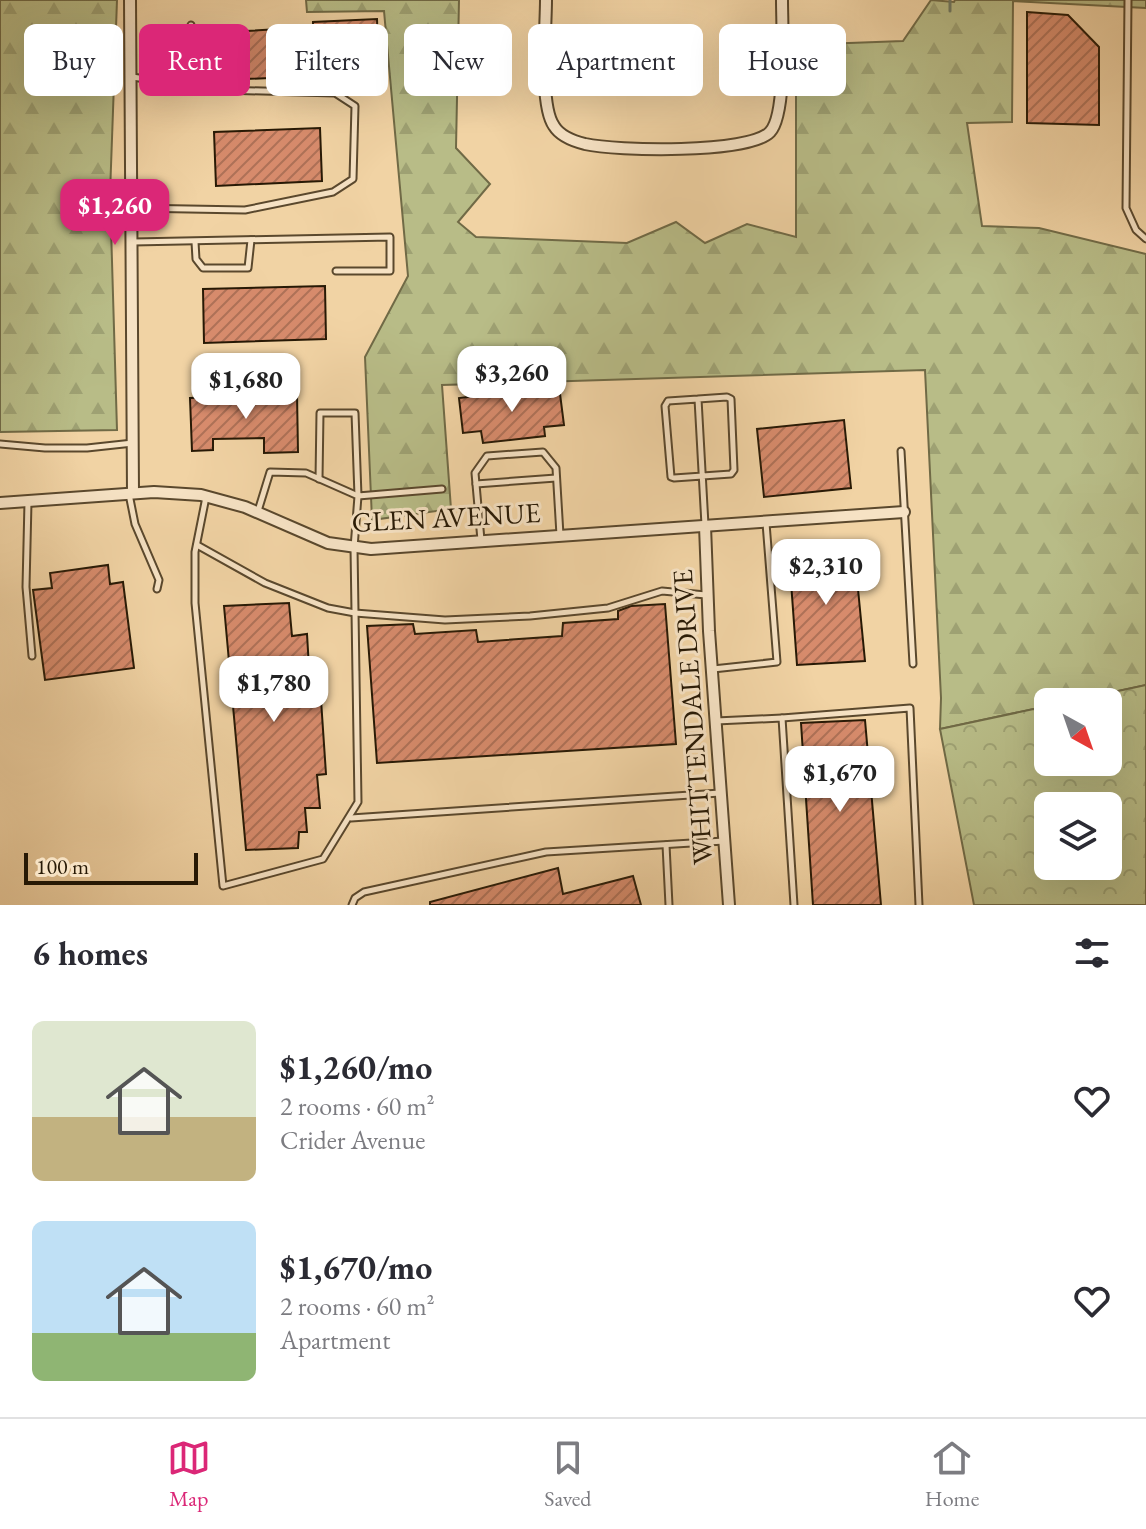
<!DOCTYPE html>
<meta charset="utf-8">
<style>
:root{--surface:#fff;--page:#f2f2f3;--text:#2b2b33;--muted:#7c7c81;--line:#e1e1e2;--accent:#db2777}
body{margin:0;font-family:"EB Garamond",serif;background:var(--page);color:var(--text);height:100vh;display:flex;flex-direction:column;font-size:30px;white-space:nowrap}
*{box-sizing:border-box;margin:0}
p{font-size:26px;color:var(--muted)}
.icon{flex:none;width:44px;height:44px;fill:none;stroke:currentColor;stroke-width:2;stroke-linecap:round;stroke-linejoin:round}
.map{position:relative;height:905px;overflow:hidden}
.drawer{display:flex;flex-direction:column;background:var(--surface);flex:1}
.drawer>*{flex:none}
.guide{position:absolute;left:24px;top:24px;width:1098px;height:72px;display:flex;gap:16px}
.needle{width:52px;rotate:140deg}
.buttons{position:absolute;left:1034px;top:688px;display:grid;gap:16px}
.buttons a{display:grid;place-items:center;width:88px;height:88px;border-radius:12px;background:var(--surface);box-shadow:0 8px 32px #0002;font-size:40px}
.scale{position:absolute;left:24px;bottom:20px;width:174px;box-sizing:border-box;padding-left:8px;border:4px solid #271905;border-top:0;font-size:22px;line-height:28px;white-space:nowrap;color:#271905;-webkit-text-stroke:6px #f6e2c4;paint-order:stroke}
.price{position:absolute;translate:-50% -68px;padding:0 18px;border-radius:16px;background:#fff;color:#222;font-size:26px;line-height:52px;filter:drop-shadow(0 2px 4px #0008)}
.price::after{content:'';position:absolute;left:50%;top:48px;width:24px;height:18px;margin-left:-12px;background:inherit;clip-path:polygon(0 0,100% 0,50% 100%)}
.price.current{background:var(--accent);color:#fff}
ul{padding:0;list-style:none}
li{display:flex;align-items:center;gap:24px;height:200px;padding:0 32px}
li span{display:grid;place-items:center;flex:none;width:224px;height:160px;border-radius:12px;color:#555}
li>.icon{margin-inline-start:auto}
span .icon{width:96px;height:96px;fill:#fffc;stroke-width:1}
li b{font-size:34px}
h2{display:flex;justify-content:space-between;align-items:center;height:96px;padding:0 32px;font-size:34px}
.tag{padding:0 28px;border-radius:12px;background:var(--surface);box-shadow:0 8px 32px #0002;font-size:28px;line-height:72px}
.tag.current{background:var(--accent);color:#fff}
.tab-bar{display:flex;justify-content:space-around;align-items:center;height:112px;border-top:2px solid var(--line);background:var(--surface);font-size:22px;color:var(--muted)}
.tab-bar a{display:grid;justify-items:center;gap:4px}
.tab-bar .current{color:var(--accent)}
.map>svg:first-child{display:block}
.forest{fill:url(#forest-firs);stroke:#706a46;stroke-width:2}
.park{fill:url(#park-crowns);stroke:#706a46;stroke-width:2;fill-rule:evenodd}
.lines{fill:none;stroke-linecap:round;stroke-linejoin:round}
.stream{stroke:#6d7864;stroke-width:3}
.building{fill:url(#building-hatch);stroke:#271905;stroke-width:2}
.service-casing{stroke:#5a482d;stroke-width:9}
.minor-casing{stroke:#5a482d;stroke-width:14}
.service{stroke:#f6e2c4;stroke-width:5}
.minor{stroke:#f6e2c4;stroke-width:10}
.labels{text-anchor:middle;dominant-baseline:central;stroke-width:6;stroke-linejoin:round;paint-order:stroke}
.street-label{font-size:28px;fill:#271905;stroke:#f6e2c4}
</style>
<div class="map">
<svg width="1146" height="905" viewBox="0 0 1146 905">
<defs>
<pattern id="forest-firs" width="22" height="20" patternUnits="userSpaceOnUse" patternTransform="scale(2)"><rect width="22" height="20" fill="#b8bc87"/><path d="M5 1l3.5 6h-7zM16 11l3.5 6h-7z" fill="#9ea173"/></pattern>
<pattern id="park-crowns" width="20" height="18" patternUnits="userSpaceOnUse" patternTransform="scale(2)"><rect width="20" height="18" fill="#b8bc87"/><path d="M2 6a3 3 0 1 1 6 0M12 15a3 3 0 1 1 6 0" fill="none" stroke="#9ea173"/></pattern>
<pattern id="building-hatch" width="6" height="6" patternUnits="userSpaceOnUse" patternTransform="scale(2)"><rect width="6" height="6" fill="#d78b6c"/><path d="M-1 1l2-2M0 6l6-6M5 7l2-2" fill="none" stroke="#ae7157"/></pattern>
</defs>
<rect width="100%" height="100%" fill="#f1d3a4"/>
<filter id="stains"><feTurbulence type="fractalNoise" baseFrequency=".0025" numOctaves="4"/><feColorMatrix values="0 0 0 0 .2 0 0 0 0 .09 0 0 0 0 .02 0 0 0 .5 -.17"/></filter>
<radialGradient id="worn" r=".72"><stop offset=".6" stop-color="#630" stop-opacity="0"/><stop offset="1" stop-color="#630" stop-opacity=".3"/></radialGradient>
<g class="forest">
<path d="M 0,0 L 117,0 L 110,194 L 117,430 L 0,432 Z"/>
<path d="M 306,0 L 459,0 L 456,148 L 490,184 L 458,222 L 476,237 L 627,243 L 676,222 L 705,243 L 747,224 L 796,237 L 796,45 L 903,41 L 931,0 L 954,2 L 955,0 L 1146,0 L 1146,8 L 1013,1 L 1012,122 L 967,123 L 982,226 L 1039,228 L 1146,254 L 1146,685 L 1067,702 L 1048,702 L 1048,706 L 940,729 L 941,698 L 925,370 L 442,385 L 451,509 L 372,520 L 365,357 L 408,276 L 384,11 L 307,12 Z"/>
</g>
<path class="park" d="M 1146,685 L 1146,905 L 974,905 L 940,729 L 1048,706 L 1048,762 L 1108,762 L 1108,702 L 1067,702 ZM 1048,806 L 1108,806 L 1108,866 L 1048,866 Z"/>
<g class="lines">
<path class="stream" d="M 950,0 L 950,11"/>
</g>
<g class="building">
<path d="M 1027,12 L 1068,15 L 1099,47 L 1099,125 L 1027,123 Z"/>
<path d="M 377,19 L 379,73 L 204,81 L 202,41 L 214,41 L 214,36 L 247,34 L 247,31 L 313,27 L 313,22 Z"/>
<path d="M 320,128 L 322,181 L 216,186 L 214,132 Z"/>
<path d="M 325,286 L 326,339 L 204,343 L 203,289 Z"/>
<path d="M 559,386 L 564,425 L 544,427 L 545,436 L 483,443 L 481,431 L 463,433 L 459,398 Z"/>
<path d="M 297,394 L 298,452 L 264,453 L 264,438 L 213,439 L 213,450 L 192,451 L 190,398 Z"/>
<path d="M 844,420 L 851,488 L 764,497 L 757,429 Z"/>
<path d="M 854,548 L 865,661 L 797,665 L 789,554 Z"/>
<path d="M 108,565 L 110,584 L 123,582 L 134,668 L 45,680 L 33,590 L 52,588 L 50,573 Z"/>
<path d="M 289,603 L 292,636 L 307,634 L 309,668 L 319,670 L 326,774 L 317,775 L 320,808 L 305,808 L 307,832 L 299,832 L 298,848 L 246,850 L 224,606 Z"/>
<path d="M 665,604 L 676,744 L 377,763 L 367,626 L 413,624 L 415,634 L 476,630 L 478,642 L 562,636 L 563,623 L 618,619 L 618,611 L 631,606 Z"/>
<path d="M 865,720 L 881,905 L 813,905 L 801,723 Z"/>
<path d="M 558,868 L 563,894 L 633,876 L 641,905 L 430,905 L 430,902 Z"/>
</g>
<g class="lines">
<defs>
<g id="service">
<path d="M 1128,0 L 1126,208 L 1136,230 L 1146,239"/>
<path d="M 191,25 L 197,86"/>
<path d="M 132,208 L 245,210 L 333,192 L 353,179 L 355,106 L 335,93 L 222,90 L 132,77"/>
<path d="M 133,242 L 390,237 L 390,271 L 336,271"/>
<path d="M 195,242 L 196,259 L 203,268 L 248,268 L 251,240"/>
<path d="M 698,399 L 668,401 L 665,406 L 671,477 L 674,478 L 731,474 L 734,470 L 731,399 L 727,397 L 698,399 L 705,525"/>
<path d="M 0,444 L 45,448 L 87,448 L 133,443"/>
<path d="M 901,451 L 913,664"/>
<path d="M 319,479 L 320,413 L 355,413 L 358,496 L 442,489"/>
<path d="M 476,484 L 556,478"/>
<path d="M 129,494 L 135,524 L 159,580 L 157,589"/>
<path d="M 206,497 L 195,552 L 195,603 L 223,886 L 323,859 L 358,802 L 354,548 L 358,496 L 306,473 L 270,472 L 258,511"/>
<path d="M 28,502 L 26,587 L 32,656"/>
<path d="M 481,540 L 475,473 L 487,456 L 543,452 L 556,468 L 560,535"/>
<path d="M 197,545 L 265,583 L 328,608 L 355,613 L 445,620 L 530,616 L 608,608 L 662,591 L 706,595"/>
<path d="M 713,669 L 777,662 L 766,523"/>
<path d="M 782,718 L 910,708 L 919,905"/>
<path d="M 716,721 L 782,718 L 794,905"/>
<path d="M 351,818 L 720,793"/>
<path d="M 666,845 L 669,905"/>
<path d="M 352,905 L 355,898 L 364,892 L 546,852 L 724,841"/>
</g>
<g id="minor">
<path d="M 130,0 L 133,493"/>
<path d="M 546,0 C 546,29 539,105 554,126 C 560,136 573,141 585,144 C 616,151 749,154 770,132 C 787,114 782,27 782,0"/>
<path d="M 0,503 L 154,492 L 201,495 L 245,507 L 328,543 L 371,549 L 904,512"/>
<path d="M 705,526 L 709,631 L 729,905"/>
</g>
</defs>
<use href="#service" class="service-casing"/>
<use href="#minor" class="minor-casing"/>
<use href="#service" class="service"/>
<use href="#minor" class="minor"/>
</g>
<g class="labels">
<g class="street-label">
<text transform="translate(446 517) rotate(-3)">GLEN AVENUE</text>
<text transform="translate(692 717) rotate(-94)">WHITTENDALE DRIVE</text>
</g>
</g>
<rect width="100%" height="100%" filter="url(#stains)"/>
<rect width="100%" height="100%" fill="url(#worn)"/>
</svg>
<div class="buttons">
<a><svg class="needle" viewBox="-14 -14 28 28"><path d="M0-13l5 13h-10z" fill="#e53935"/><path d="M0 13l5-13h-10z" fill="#7c7c81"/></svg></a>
<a><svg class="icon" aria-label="layers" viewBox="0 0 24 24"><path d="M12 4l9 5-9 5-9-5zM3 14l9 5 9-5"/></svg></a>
</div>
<div class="scale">100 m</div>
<b class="price current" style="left:115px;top:247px">$1,260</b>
<b class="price" style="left:512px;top:414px">$3,260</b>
<b class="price" style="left:246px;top:421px">$1,680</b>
<b class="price" style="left:826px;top:607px">$2,310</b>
<b class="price" style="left:274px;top:724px">$1,780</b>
<b class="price" style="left:840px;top:814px">$1,670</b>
<div class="guide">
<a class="tag">Buy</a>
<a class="tag current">Rent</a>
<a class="tag">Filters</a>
<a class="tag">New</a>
<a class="tag">Apartment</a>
<a class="tag">House</a>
</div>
</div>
<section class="drawer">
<h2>6 homes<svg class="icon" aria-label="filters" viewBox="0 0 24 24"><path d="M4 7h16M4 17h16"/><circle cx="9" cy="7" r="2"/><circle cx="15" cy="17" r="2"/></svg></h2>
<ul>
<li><span style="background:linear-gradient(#dfe7d0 60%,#c2b280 0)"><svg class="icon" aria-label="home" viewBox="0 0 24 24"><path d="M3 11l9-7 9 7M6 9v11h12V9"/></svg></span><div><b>$1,260/mo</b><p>2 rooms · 60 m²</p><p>Crider Avenue</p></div><svg class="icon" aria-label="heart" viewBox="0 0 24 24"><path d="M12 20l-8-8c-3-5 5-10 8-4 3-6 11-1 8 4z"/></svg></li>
<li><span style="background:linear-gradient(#bfe0f5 70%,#8fb573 0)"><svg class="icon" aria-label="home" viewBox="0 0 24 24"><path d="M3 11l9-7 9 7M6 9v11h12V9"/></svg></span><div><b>$1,670/mo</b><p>2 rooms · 60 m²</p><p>Apartment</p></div><svg class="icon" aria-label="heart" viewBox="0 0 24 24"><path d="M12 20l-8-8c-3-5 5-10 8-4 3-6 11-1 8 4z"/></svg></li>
</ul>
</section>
<nav class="tab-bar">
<a class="current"><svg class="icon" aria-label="map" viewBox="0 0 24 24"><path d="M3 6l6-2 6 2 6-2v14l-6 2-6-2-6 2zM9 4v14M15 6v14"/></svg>Map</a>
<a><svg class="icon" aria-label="saved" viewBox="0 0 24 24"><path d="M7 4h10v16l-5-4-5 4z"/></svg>Saved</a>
<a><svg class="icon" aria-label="home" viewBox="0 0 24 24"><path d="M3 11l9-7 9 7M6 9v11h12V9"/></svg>Home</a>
</nav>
